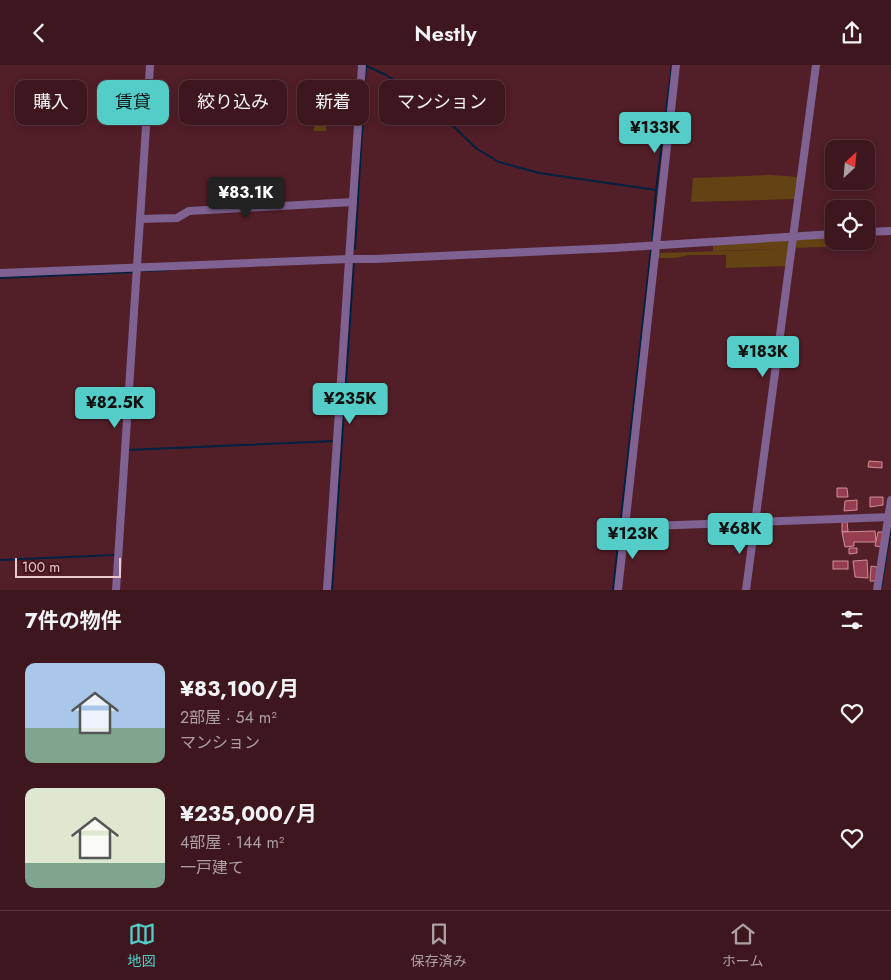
<!DOCTYPE html>
<html lang="ja">
<meta charset="utf-8">
<style>
:root{--surface:#3e161e;--page:#451f27;--text:#f1f3f6;--muted:#ad9fa4;--line:#57353c;--accent:#54cdc8}
body{margin:0;font-family:Jost,"Noto Sans JP",sans-serif;background:var(--page);color:var(--text);height:100vh;display:flex;flex-direction:column;font-size:19px;white-space:nowrap}
*{box-sizing:border-box;margin:0}
p{font-size:16px;color:var(--muted)}
.icon{flex:none;width:28px;height:28px;fill:none;stroke:currentColor;stroke-width:2;stroke-linecap:round;stroke-linejoin:round}
.map{position:relative;height:525px;overflow:hidden}
.sheet{display:flex;flex-direction:column;background:var(--surface);flex:1}
.sheet>*{flex:none}
.hud{position:absolute;left:15px;top:15px;width:500px;height:45px;display:flex;gap:10px}
.needle{width:32px;rotate:26deg}
.fabs{position:absolute;left:825px;top:75px;display:grid;gap:10px}
.fabs a{display:grid;place-items:center;width:50px;height:50px;border-radius:10px;background:var(--surface);box-shadow:0 2px 8px #0003,0 0 0 1px var(--line);font-size:25px}
.scale{position:absolute;left:15px;bottom:12px;width:106px;box-sizing:border-box;padding-left:5px;border:2px solid #eac8cc;border-top:0;font-size:14px;line-height:18px;white-space:nowrap;color:#eac8cc;-webkit-text-stroke:4px #46141f;paint-order:stroke}
.price{position:absolute;translate:-50% -42px;padding:0 11px;border-radius:5px;background:var(--accent);color:#111;font-size:16px;line-height:32px;filter:drop-shadow(0 1px 2px #0008)}
.price::after{content:'';position:absolute;left:50%;top:30px;width:15px;height:11px;margin-left:-8px;background:inherit;clip-path:polygon(0 0,100% 0,50% 100%)}
.price.current{background:#222;color:#fff}
ul{padding:0;list-style:none}
li{display:flex;align-items:center;gap:15px;height:125px;padding:0 25px}
li span{display:grid;place-items:center;flex:none;width:140px;height:100px;border-radius:10px;color:#555}
li>.icon{margin-inline-start:auto}
span .icon{width:60px;height:60px;fill:#fffc;stroke-width:1}
li b{font-size:21px}
h2{display:flex;justify-content:space-between;align-items:center;height:60px;padding:0 25px;font-size:21px}
.pill{padding:0 18px;border-radius:10px;background:var(--surface);box-shadow:0 2px 8px #0003,0 0 0 1px var(--line);font-size:18px;line-height:45px}
.pill.current{background:var(--accent);color:#111}
header{display:flex;justify-content:space-between;align-items:center;height:65px;padding:0 25px;background:var(--surface);font-size:22px;font-weight:600}
.dock{display:flex;justify-content:space-around;align-items:center;height:70px;border-top:1px solid var(--line);background:var(--surface);font-size:14px;color:var(--muted)}
.dock a{display:grid;justify-items:center;gap:2px}
.dock .current{color:var(--accent)}
.map>svg:first-child{display:block}
.green{fill:#634213}
.lines{fill:none;stroke-linecap:round;stroke-linejoin:round}
.stream{stroke:#002141;stroke-width:2}
.building{fill:#963e4f;stroke:#ce8f97}
.minor{stroke:#7f6292;stroke-width:8}
</style>
<header><svg class="icon" aria-label="back" viewBox="0 0 24 24"><path d="M15 5l-7 7 7 7"/></svg>Nestly<svg class="icon" aria-label="share" viewBox="0 0 24 24"><path d="M12 15V3M7 8l5-5 5 5M5 13v7h14v-7"/></svg></header>
<div class="map">
<svg width="891" height="525" viewBox="0 0 891 525">
<rect width="100%" height="100%" fill="#521e28"/>
<g class="green">
<path d="M 329,39 L 329,46 L 327,47 L 326,66 L 314,66 L 315,41 Z"/>
<path d="M 770,110 L 799,112 L 795,134 L 691,137 L 693,113 Z"/>
<path d="M 871,169 L 872,180 L 795,183 L 796,176 L 798,173 L 834,171 L 834,176 L 866,176 L 866,170 Z"/>
<path d="M 790,175 L 787,201 L 726,203 L 726,190 L 689,190 L 676,193 L 658,193 L 658,188 L 784,184 L 713,186 L 713,180 Z"/>
</g>
<g class="lines">
<g class="stream">
<path d="M 365,0 L 386,10 L 417,30 L 445,53 L 477,84 L 499,97 L 539,108 L 656,125"/>
<path d="M 652,179 L 656,125 L 672,0"/>
<path d="M 355,184 L 366,0"/>
<path d="M 139,206 L 169,205"/>
<path d="M 0,213 L 134,207"/>
<path d="M 127,385 L 335,376"/>
<path d="M 0,495 L 115,490"/>
<path d="M 332,525 L 354,197 L 352,197"/>
<path d="M 613,525 L 651,184"/>
<path d="M 881,525 L 891,461"/>
</g>
</g>
<g class="building">
<path d="M 869,396 L 882,397 L 882,403 L 868,402 Z"/>
<path d="M 837,423 L 847,423 L 848,432 L 837,432 Z"/>
<path d="M 870,432 L 883,432 L 883,440 L 870,442 Z"/>
<path d="M 857,435 L 857,445 L 844,446 L 845,436 Z"/>
<path d="M 842,457 L 847,457 L 848,466 L 842,467 Z"/>
<path d="M 875,466 L 876,477 L 854,477 L 854,481 L 845,482 L 842,467 Z"/>
<path d="M 878,467 L 883,467 L 881,482 L 875,481 Z"/>
<path d="M 849,483 L 857,483 L 857,488 L 849,489 Z"/>
<path d="M 867,495 L 868,513 L 855,512 L 853,496 Z"/>
<rect x="833" y="496" width="15" height="8"/>
<path d="M 871,501 L 877,502 L 876,516 L 870,516 Z"/>
</g>
<g class="lines">
<g class="minor">
<path d="M 140,154 L 177,153 L 189,146 L 353,137"/>
<path d="M 866,167 L 891,166"/>
<path d="M 0,208 L 349,194 L 375,194 L 614,183 L 834,169"/>
<path d="M 625,462 L 891,452"/>
<path d="M 116,525 L 150,0"/>
<path d="M 327,525 L 362,0"/>
<path d="M 618,525 L 676,0"/>
<path d="M 746,525 L 816,0"/>
<path d="M 877,525 L 891,435"/>
</g>
</g>
</svg>
<div class="fabs">
<a><svg class="needle" viewBox="-14 -14 28 28"><path d="M0-13l5 13h-10z" fill="#e53935"/><path d="M0 13l5-13h-10z" fill="#ad9fa4"/></svg></a>
<a><svg class="icon" aria-label="locate" viewBox="0 0 24 24"><circle cx="12" cy="12" r="6"/><path d="M12 2v4M12 18v4M2 12h4M18 12h4"/></svg></a>
</div>
<div class="scale">100 m</div>
<b class="price" style="left:655px;top:89px">¥133K</b>
<b class="price current" style="left:246px;top:154px">¥83.1K</b>
<b class="price" style="left:763px;top:313px">¥183K</b>
<b class="price" style="left:350px;top:360px">¥235K</b>
<b class="price" style="left:115px;top:364px">¥82.5K</b>
<b class="price" style="left:740px;top:490px">¥68K</b>
<b class="price" style="left:633px;top:495px">¥123K</b>
<div class="hud">
<a class="pill">購入</a>
<a class="pill current">賃貸</a>
<a class="pill">絞り込み</a>
<a class="pill">新着</a>
<a class="pill">マンション</a>
</div>
</div>
<section class="sheet">
<h2>7件の物件<svg class="icon" aria-label="filters" viewBox="0 0 24 24"><path d="M4 7h16M4 17h16"/><circle cx="9" cy="7" r="2"/><circle cx="15" cy="17" r="2"/></svg></h2>
<ul>
<li><span style="background:linear-gradient(#a9c7e8 65%,#7fa58c 0)"><svg class="icon" aria-label="home" viewBox="0 0 24 24"><path d="M3 11l9-7 9 7M6 9v11h12V9"/></svg></span><div><b>¥83,100/月</b><p>2部屋 · 54 m²</p><p>マンション</p></div><svg class="icon" aria-label="heart" viewBox="0 0 24 24"><path d="M12 20l-8-8c-3-5 5-10 8-4 3-6 11-1 8 4z"/></svg></li>
<li><span style="background:linear-gradient(#dfe7d0 75%,#7fa58c 0)"><svg class="icon" aria-label="home" viewBox="0 0 24 24"><path d="M3 11l9-7 9 7M6 9v11h12V9"/></svg></span><div><b>¥235,000/月</b><p>4部屋 · 144 m²</p><p>一戸建て</p></div><svg class="icon" aria-label="heart" viewBox="0 0 24 24"><path d="M12 20l-8-8c-3-5 5-10 8-4 3-6 11-1 8 4z"/></svg></li>
</ul>
</section>
<nav class="dock">
<a class="current"><svg class="icon" aria-label="map" viewBox="0 0 24 24"><path d="M3 6l6-2 6 2 6-2v14l-6 2-6-2-6 2zM9 4v14M15 6v14"/></svg>地図</a>
<a><svg class="icon" aria-label="saved" viewBox="0 0 24 24"><path d="M7 4h10v16l-5-4-5 4z"/></svg>保存済み</a>
<a><svg class="icon" aria-label="home" viewBox="0 0 24 24"><path d="M3 11l9-7 9 7M6 9v11h12V9"/></svg>ホーム</a>
</nav>
